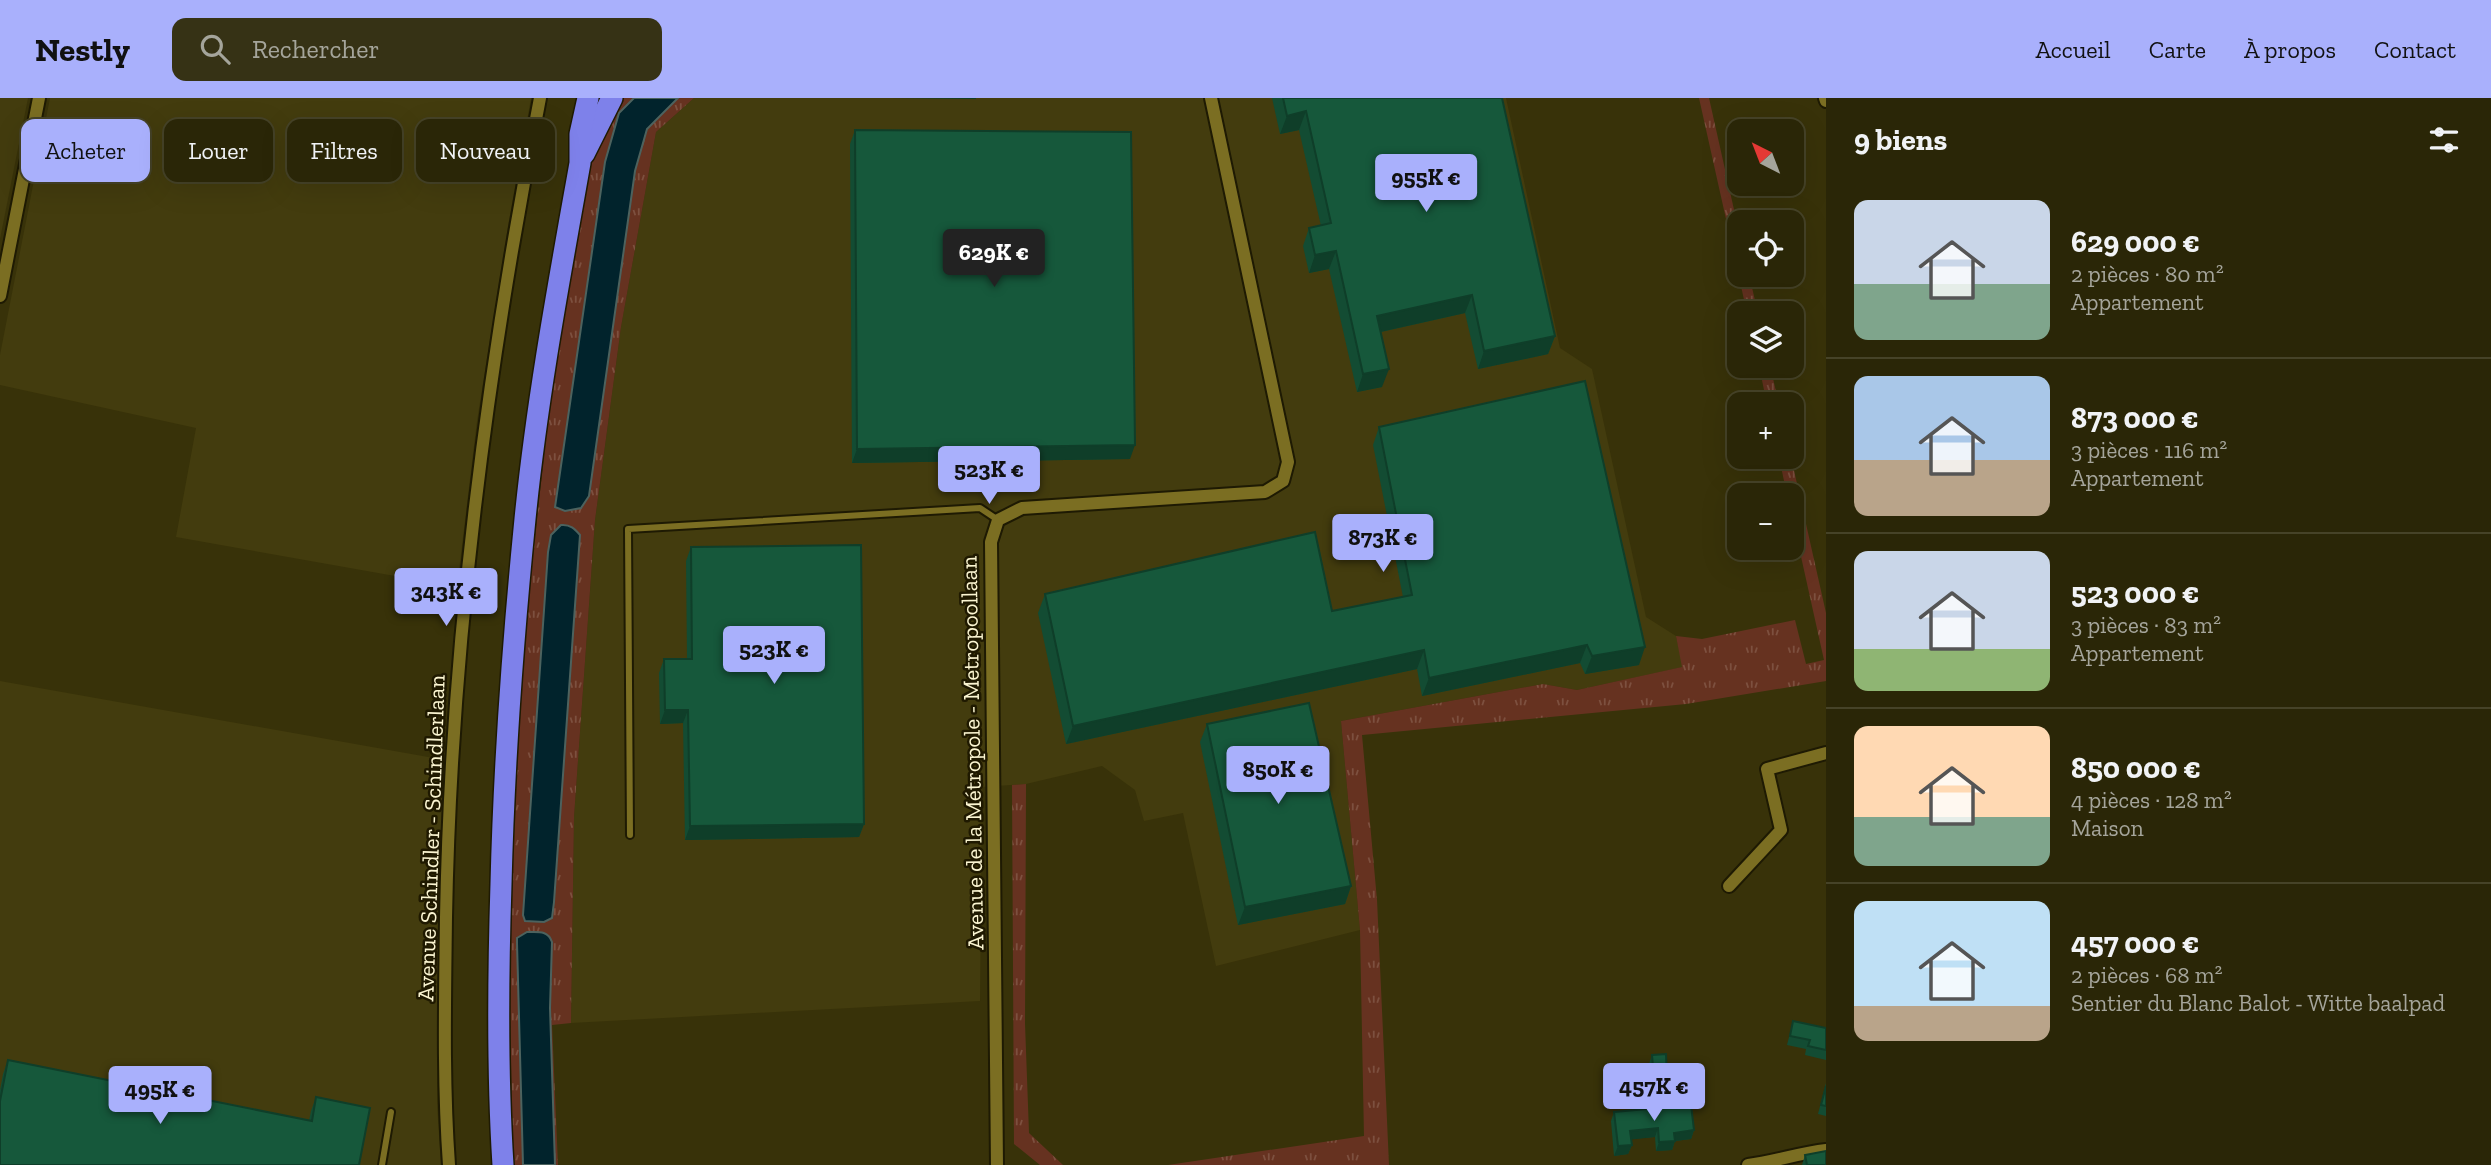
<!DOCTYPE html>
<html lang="fr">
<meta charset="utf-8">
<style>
:root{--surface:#2a2607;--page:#363215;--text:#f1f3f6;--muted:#a5a59b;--line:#464328;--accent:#a9b0fc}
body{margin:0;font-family:"Zilla Slab",serif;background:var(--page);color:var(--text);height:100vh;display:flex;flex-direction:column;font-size:26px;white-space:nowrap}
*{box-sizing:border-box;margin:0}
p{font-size:23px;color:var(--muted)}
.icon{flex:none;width:38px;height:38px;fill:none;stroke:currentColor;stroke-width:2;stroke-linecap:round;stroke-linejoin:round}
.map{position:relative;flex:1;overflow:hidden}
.details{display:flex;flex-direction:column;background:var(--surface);width:665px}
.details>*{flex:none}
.guide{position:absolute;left:21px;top:21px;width:665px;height:63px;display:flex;gap:14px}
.needle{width:46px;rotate:318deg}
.tools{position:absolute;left:1727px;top:21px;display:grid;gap:14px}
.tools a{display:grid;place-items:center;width:77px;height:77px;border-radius:14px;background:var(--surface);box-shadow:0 7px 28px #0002,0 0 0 2px var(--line);font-size:35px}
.price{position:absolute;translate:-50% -60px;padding:0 16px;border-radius:7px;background:var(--accent);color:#111;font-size:23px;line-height:46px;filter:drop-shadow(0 2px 4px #0008)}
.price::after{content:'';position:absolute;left:50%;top:42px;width:21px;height:16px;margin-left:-10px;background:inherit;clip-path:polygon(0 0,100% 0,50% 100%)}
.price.current{background:#222;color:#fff}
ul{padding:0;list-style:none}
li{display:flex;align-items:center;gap:21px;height:175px;padding:0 28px}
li+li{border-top:2px solid var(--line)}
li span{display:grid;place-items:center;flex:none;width:196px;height:140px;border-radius:14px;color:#555}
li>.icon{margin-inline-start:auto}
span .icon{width:84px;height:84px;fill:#fffc;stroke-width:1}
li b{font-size:30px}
h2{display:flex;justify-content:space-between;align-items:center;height:84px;padding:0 28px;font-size:30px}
.tag{padding:0 24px;border-radius:14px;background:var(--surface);box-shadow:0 7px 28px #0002,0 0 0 2px var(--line);font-size:24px;line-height:63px}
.tag.current{background:var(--accent);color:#111}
header{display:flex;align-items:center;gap:42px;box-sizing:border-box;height:98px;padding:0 35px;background:var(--accent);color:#111}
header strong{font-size:33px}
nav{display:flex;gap:38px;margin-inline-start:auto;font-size:24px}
.search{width:490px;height:63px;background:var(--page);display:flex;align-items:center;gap:18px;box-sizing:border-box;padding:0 24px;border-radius:14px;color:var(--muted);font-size:26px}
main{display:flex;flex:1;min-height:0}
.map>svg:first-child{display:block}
.built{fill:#433c0e}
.grass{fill:url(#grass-tufts);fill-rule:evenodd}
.water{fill:#01232c;stroke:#4c625e;stroke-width:2}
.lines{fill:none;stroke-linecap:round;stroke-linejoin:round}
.lane-casing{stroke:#1e1a03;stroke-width:10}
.street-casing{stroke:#1e1a03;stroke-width:16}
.highway-casing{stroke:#1e1a03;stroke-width:24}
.lane{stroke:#7b6e22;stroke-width:6}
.street{stroke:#7b6e22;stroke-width:12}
.highway{stroke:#7e81ea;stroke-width:21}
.wall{fill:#134c33}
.shaded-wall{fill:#0f3e29}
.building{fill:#16583b;stroke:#0f3e29;stroke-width:2}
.labels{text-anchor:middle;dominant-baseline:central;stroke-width:5;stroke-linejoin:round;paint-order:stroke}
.street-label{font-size:23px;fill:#fbf5d1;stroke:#1f1900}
</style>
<header>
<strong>Nestly</strong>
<div class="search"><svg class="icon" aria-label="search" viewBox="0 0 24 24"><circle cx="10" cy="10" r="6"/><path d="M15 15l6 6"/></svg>Rechercher</div>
<nav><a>Accueil</a><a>Carte</a><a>À propos</a><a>Contact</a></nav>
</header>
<main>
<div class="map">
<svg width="1826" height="1067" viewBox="0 0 1826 1067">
<defs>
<pattern id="grass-tufts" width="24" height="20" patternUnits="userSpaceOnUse" patternTransform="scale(1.75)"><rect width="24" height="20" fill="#663220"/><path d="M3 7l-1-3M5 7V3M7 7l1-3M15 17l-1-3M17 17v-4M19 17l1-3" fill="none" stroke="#7d503f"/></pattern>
</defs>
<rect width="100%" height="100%" fill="#383209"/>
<g class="built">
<path d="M 0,0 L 28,0 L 0,141 Z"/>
<path d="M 50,0 L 531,0 L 508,128 L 477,323 L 457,489 L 176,439 L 196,330 L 0,287 L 0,257 Z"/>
<path d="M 694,0 L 1506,0 L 1560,250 L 1592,271 L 1646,519 L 1676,538 L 1683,569 L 1577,592 L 1543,586 L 1341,623 L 1360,832 L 1216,868 L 1183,715 L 1144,723 L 1135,692 L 1102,668 L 1026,686 L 982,689 L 980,903 L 571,925 L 574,719 L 595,422 L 621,229 L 656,34 Z"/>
<path d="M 0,583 L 445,662 L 438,857 L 437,1007 L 441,1067 L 0,1067 Z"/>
</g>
<g class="grass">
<path d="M 615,0 L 634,0 L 619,15 L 605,64 L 555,409 L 589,398 L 635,73 L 647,31 L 678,0 L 694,0 L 656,34 L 621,229 L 595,422 L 574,719 L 571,925 L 552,927 L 558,1067 L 555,1067 C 551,993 549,919 552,844 L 543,834 L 527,834 L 517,840 L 517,845 L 523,1067 L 513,1067 L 509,861 L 516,667 L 525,530 L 551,294 L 589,68 L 594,45 ZM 574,430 L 580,438 L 552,820 L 523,817 L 551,437 Z"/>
<path d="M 1699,0 L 1709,0 L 1739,134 L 1740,177 L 1749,177 L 1758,215 L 1747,215 Z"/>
<path d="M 1759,268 L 1770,268 L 1779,306 L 1767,306 Z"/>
<path d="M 1779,359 L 1791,359 L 1826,515 L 1826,583 L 1686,606 L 1362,637 L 1377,802 L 1389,1067 L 1168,1067 L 1364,1038 L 1360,832 L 1341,623 L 1543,586 L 1577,592 L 1682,569 L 1676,538 L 1702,541 L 1795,522 L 1806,566 L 1824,562 L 1792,418 L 1792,397 L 1787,397 Z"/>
<path d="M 1026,686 L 1025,926 L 1029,1035 L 1063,1067 L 1040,1067 L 1014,1046 L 1012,687 Z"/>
</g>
<g class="water">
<path d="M 634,0 L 678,0 L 647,31 L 635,73 L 589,398 L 581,410 L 565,413 L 555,409 L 605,64 L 619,15 Z"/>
<path d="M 561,427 C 570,426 575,431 580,437 L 554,804 L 552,820 L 544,824 L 525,823 L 523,817 L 548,454 L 551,437 Z"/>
<path d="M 527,834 C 538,834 548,832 552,844 L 550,910 L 555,1067 L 523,1067 L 517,845 L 517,840 Z"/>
</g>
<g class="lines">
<defs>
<g id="lane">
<path d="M 630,737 L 628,431 L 980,410 L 998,422"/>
<path d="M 382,1067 L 391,1014"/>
</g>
<g id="street">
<path d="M 1825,0 L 1826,3"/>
<path d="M 0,198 L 39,0"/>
<path d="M 1729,788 L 1781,732 L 1767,671 L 1826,655"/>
<path d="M 449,1067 C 443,984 445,902 446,819 C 451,543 487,270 540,0"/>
<path d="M 997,1067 L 991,444 L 998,422 L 1022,410 L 1265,394 L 1283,383 L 1288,364 L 1211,0"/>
<path d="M 1748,1067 C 1774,1064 1799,1055 1826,1052"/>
</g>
<g id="highway">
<path d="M 584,56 L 612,0"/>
<path d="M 503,1067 C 497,974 498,879 501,786 C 504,664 513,542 525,421 C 537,301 559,183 580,65 L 580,36 L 588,0"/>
</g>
</defs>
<use href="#lane" class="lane-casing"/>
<use href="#street" class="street-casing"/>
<use href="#highway" class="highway-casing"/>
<use href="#lane" class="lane"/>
<use href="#street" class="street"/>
<use href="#highway" class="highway"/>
</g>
<g class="wall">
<path d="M 1272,0 L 1502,0 L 1555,238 L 1548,256 L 1478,271 L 1465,215 L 1381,234 L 1382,289 L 1357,294 L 1329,171 L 1309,175 L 1303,148 L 1309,130 L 1321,128 L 1299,32 L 1280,36 Z"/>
<path d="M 855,32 L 1130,361 L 852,365 L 850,46 Z"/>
<path d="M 1379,329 L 1639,567 L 1585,576 L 1580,565 L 1422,598 L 1417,571 L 1066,646 L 1038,515 L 1045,496 L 1332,513 L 1403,499 L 1373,347 Z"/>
<path d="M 691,449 L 864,726 L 859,739 L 685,742 L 683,625 L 660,626 L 659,575 L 664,561 L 687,561 L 686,463 Z"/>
<path d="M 1207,626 L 1351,788 L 1345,806 L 1238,827 L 1200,644 Z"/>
<path d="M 1793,923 L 1826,930 L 1826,962 L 1805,957 L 1806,951 L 1787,947 Z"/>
<path d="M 1652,957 L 1664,990 L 1650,991 L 1649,966 Z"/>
<path d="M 8,962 L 309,1023 L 311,1013 L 316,999 L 359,1067 L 0,1067 L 0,992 L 3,976 Z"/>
<path d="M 1826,985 L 1826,1018 L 1818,1016 Z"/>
<path d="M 1614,1014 L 1694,1032 L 1691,1041 L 1675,1043 L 1672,1052 L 1656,1053 L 1655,1039 L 1631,1041 L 1632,1047 L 1628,1056 L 1614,1058 L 1611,1023 Z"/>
<path d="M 1805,1057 L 1826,1067 L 1802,1067 Z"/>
</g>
<g class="shaded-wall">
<path d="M 892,0 L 976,0 L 976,1 Z"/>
<path d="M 1306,13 L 1299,32 L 1280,36 L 1287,18 Z"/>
<path d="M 1336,153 L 1329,171 L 1309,175 L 1315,157 Z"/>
<path d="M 1472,197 L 1465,215 L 1371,236 L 1377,218 Z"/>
<path d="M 1555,238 L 1548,256 L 1478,271 L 1484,253 Z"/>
<path d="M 1389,271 L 1382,289 L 1357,294 L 1363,276 Z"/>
<path d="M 1135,347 L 1130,361 L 852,365 L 857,351 Z"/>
<path d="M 1587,547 L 1580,565 L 1422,598 L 1429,580 Z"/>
<path d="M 1645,549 L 1639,567 L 1585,576 L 1592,558 Z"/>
<path d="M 1424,552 L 1417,571 L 1066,646 L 1073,628 Z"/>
<path d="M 665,612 L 688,612 L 683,625 L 660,626 Z"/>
<path d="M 864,726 L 859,739 L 685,742 L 690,728 Z"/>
<path d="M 1351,788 L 1345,806 L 1238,827 L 1245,809 Z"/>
<path d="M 1667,980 L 1664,990 L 1650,991 L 1654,981 Z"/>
<path d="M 1658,1030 L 1655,1039 L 1627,1042 L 1630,1033 Z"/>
<path d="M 1694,1032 L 1691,1041 L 1675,1043 L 1672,1052 L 1656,1053 L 1659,1044 L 1674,1035 Z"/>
<path d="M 1632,1047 L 1628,1056 L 1614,1058 L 1618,1048 Z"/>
</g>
<g class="building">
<path d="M 1283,0 L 1502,0 L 1555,238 L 1484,253 L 1472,197 L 1377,218 L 1389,271 L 1363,276 L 1336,153 L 1315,157 L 1309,130 L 1331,125 L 1306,13 L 1287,18 Z"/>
<path d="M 855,32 L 1131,34 L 1135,347 L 857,351 Z"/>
<path d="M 1585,283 L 1645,549 L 1592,558 L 1587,547 L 1429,580 L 1424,552 L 1073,628 L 1045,496 L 1315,434 L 1332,513 L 1412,497 L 1379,329 Z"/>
<path d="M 861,447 L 864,726 L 690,728 L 688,612 L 665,612 L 664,561 L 692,561 L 691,449 Z"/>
<path d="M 1309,605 L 1351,788 L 1245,809 L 1207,626 Z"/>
<path d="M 1793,923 L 1826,930 L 1826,952 L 1808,948 L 1810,942 L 1790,938 Z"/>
<path d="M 1666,956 L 1667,980 L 1654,981 L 1652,957 Z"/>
<path d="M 8,962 L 312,1023 L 316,999 L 370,1010 L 359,1067 L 0,1067 L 0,1003 Z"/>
<path d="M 1826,988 L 1826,1008 L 1821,1007 Z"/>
<path d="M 1691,1007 L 1694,1032 L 1674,1035 L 1675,1043 L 1659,1044 L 1658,1030 L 1630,1033 L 1632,1047 L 1618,1048 L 1614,1014 Z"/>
<path d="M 1826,1053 L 1826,1067 L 1807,1067 L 1805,1057 Z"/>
</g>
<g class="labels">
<g class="street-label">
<text transform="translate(972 655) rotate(-91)">Avenue de la Métropole - Metropoollaan</text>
<text transform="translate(431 740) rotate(-88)">Avenue Schindler - Schindlerlaan</text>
</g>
</g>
</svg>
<div class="tools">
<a><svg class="needle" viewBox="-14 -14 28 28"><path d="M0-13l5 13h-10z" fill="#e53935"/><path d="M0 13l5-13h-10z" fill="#a5a59b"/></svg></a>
<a><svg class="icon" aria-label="locate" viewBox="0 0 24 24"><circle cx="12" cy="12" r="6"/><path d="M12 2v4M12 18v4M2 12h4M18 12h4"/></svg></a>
<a><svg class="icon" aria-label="layers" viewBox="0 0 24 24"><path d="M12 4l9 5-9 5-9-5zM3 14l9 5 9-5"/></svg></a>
<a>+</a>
<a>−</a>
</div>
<b class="price" style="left:1426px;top:116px">955K €</b>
<b class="price current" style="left:994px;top:191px">629K €</b>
<b class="price" style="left:989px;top:408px">523K €</b>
<b class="price" style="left:1383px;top:476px">873K €</b>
<b class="price" style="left:446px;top:530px">343K €</b>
<b class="price" style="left:774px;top:588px">523K €</b>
<b class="price" style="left:1278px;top:708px">850K €</b>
<b class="price" style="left:1654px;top:1025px">457K €</b>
<b class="price" style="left:160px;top:1028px">495K €</b>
<div class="guide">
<a class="tag current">Acheter</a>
<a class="tag">Louer</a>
<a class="tag">Filtres</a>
<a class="tag">Nouveau</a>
</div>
</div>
<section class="details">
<h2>9 biens<svg class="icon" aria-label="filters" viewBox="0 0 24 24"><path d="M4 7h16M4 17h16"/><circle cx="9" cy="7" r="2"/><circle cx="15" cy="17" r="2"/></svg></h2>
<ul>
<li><span style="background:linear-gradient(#c9d6e8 60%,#7fa58c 0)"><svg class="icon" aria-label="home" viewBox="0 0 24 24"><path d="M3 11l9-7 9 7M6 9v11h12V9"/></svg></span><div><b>629 000 €</b><p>2 pièces · 80 m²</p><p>Appartement</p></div></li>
<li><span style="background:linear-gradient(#a9c7e8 60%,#b9a48a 0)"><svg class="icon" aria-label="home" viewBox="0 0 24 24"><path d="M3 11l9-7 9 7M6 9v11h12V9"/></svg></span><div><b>873 000 €</b><p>3 pièces · 116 m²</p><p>Appartement</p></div></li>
<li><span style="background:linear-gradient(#c9d6e8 70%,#8fb573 0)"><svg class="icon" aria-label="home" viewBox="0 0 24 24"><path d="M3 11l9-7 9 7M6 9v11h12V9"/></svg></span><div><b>523 000 €</b><p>3 pièces · 83 m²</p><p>Appartement</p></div></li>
<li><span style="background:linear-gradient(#ffd9b3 65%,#7fa58c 0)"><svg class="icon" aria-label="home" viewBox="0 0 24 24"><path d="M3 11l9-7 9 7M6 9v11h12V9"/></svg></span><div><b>850 000 €</b><p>4 pièces · 128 m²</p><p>Maison</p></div></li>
<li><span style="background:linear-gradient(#bfe0f5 75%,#b9a48a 0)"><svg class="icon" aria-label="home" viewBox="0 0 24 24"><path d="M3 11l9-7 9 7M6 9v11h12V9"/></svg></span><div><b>457 000 €</b><p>2 pièces · 68 m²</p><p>Sentier du Blanc Balot - Witte baalpad</p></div></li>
</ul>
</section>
</main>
